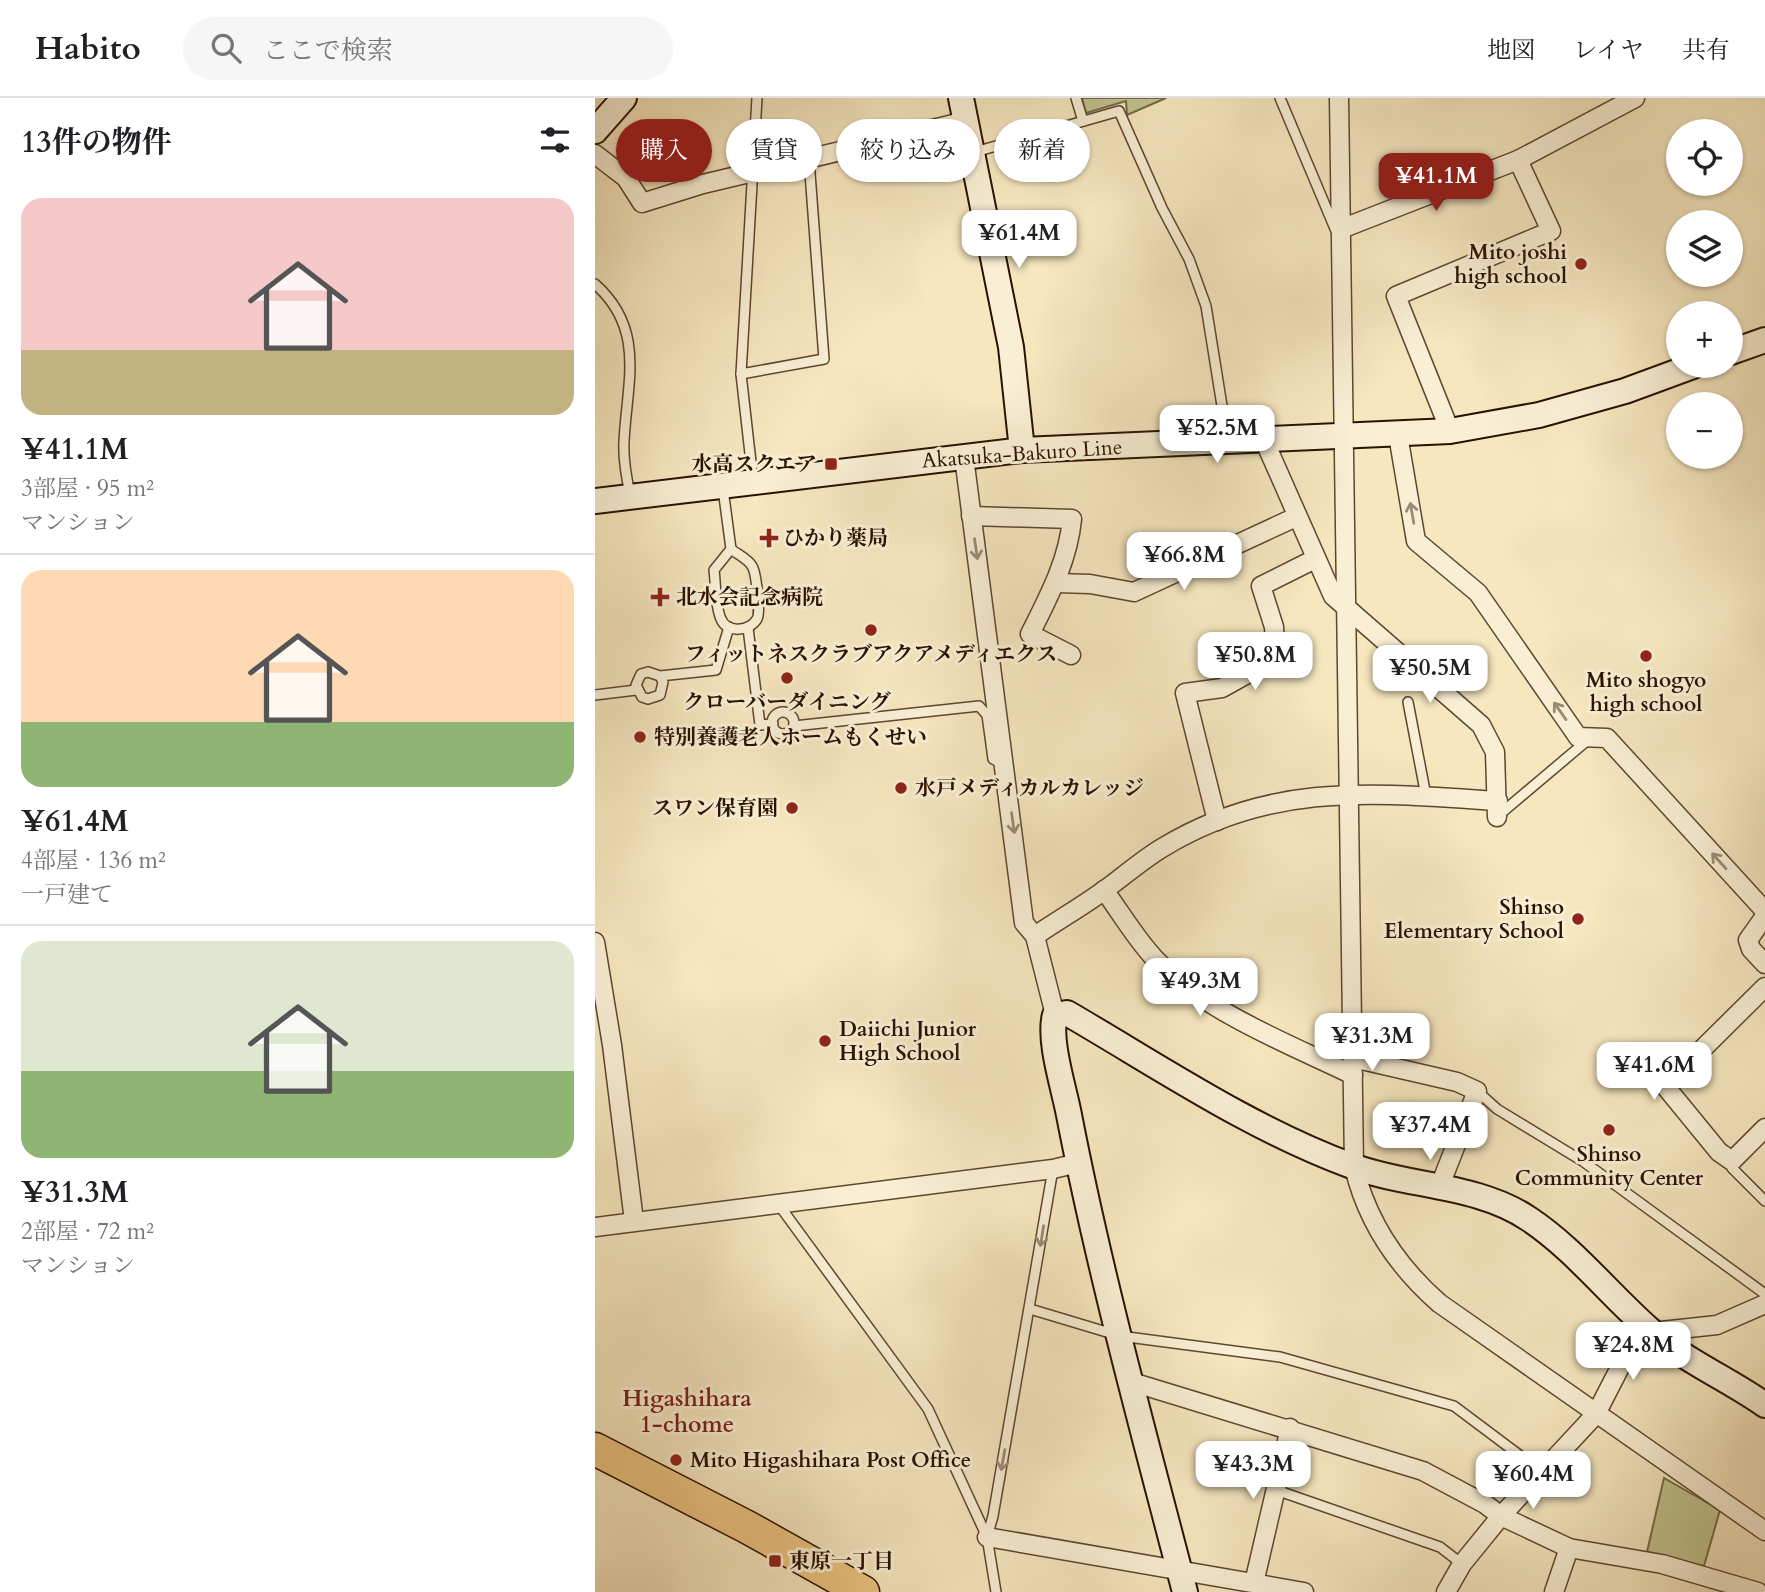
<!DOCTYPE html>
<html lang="ja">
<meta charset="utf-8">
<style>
:root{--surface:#fff;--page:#f6f6f6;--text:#202124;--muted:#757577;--line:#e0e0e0;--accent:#8f2418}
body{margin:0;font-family:Cardo,"Noto Serif JP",serif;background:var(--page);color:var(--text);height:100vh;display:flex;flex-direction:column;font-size:26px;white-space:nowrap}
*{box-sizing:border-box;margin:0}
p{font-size:23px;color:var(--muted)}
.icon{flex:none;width:38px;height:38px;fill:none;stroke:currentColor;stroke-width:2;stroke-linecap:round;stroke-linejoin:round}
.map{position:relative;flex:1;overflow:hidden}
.details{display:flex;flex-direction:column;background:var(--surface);width:595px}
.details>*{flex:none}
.top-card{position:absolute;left:21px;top:21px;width:665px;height:63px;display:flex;gap:14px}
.fabs{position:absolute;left:1071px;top:21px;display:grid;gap:14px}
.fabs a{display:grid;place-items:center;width:77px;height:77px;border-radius:50%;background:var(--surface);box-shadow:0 2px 5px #0004;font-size:35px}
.price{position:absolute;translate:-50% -60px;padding:0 16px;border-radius:14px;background:#fff;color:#222;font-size:23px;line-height:46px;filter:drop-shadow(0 2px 4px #0008)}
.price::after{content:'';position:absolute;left:50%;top:42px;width:21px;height:16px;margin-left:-10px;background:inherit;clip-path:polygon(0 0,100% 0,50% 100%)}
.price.on{background:var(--accent);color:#fff}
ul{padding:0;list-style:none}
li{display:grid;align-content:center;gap:14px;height:371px;padding:0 21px}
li+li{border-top:2px solid var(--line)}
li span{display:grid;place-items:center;height:217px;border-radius:21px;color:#555}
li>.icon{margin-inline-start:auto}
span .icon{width:126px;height:126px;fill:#fffc;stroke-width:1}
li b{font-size:30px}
h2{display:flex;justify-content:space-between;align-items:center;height:84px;padding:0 21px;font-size:30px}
.pill{padding:0 24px;border-radius:32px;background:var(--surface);box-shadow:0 2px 5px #0004;font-size:24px;line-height:63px}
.pill.on{background:var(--accent);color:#fff}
header{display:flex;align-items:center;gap:42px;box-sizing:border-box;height:98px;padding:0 35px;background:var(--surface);border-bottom:2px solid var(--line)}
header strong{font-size:33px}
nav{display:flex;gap:38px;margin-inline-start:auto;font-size:24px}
.search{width:490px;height:63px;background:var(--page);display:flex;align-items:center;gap:18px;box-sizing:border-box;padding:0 24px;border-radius:38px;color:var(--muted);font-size:26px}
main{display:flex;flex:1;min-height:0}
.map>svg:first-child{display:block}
.green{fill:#c1c48f;stroke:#766a48;stroke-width:2}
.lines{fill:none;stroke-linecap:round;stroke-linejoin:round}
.lane-casing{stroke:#5d4630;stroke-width:12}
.street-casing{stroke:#5d4630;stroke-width:21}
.secondary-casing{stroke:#2a1100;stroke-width:28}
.highway-casing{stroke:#2a1100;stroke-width:35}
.lane{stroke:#f9efd5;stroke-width:9}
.street{stroke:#f9efd5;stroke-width:18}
.secondary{stroke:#f9efd5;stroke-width:24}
.highway{stroke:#ebc480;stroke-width:32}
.oneway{stroke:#9c8b75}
.poi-dot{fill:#8f2418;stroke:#f9efd5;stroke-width:2.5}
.labels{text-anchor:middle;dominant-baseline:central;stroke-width:6;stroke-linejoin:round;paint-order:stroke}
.poi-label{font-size:21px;font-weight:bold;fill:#2a1100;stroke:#f9efd5;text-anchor:start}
.street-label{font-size:21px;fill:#2a1100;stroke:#f9efd5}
.neighbourhood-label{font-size:23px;font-weight:bold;fill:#7a1f14;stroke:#f9efd5}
</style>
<header>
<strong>Habito</strong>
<div class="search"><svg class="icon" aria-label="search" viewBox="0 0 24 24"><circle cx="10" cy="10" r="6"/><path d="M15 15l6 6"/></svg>ここで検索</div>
<nav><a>地図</a><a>レイヤ</a><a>共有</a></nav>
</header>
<main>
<section class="details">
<h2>13件の物件<svg class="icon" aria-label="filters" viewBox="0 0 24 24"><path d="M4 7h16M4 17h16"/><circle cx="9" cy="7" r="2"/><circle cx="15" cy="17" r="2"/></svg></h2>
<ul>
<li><span style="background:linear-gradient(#f6c9c9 70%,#c2b280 0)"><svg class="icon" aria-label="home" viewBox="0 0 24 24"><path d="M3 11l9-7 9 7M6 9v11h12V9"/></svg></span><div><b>¥41.1M</b><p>3部屋 · 95 m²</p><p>マンション</p></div></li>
<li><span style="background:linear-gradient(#ffd9b3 70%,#8fb573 0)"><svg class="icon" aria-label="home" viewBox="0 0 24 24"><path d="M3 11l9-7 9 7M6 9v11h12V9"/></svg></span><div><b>¥61.4M</b><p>4部屋 · 136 m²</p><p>一戸建て</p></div></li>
<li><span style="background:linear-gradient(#dfe7d0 60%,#8fb573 0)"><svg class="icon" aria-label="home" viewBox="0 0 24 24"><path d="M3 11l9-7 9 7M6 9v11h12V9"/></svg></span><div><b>¥31.3M</b><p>2部屋 · 72 m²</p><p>マンション</p></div></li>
</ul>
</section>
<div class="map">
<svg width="1170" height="1494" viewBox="0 0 1170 1494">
<rect width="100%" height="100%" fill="#f6e7bf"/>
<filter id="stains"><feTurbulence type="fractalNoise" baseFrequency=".00286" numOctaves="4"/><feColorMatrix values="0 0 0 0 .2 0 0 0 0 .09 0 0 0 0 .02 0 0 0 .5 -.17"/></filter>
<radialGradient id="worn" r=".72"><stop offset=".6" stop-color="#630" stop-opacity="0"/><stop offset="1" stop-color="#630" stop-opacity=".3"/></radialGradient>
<g class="green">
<path d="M 487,0 L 571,0 L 532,17 L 531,3 L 491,15 Z"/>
<path d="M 1069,1380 L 1125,1412 L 1109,1468 L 1052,1454 Z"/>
</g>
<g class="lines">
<defs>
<g id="lane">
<path d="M 481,0 L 488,23"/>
<path d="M 685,0 L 741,133"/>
<path d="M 380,54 L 524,13 L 567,110 L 594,161 L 611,208 L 632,339"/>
<path d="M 0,186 C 51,231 32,284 29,343 C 28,361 31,378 35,396"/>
<path d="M 146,276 L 229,261 L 214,62"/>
<path d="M 158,382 L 146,276 L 162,0"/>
<path d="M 128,391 L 136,451 L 119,472 C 121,487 120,508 126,521 C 132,536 155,533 162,521 C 166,515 161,474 157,468 C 153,461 142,456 136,451"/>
<path d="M 153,530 L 165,627 L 178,626"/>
<path d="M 65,578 L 68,584 L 65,597 L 53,601 L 47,599 L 41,587 L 46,576 L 53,574 L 65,578 L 121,572 L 134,529"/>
<path d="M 0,597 L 41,592"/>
<path d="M 813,604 L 831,698"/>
<circle cx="188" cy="625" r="11"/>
<path d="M 199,628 L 384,608 L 392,617 L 398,661 L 408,666"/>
<path d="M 904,717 L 994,641"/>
<path d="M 882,993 L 902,1011 L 989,1064 L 1170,1196"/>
<path d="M 1137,1063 L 1137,1070 L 1170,1103"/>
<path d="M 184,1107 L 333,1311 L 392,1439"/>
<path d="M 435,1211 L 525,1238 L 685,1259 L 859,1308 L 947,1374"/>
<path d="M 681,1392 L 845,1449 L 867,1466"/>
<path d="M 401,1494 L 392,1439 L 398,1418 L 458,1071"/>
</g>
<g id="street">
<path d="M 744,0 L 759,1069 C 772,1124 802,1168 844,1205 L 1170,1433"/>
<path d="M 0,56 L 31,80 L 47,105 L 108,86 L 371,23"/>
<path d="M 746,131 L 923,62 L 1040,0"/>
<path d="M 855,333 L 801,198 L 956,133 L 923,62"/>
<path d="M 803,337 L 821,443 L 883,495 L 983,639 L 1012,640 L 1170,813"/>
<path d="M 669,342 L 738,498 L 886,627 L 900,654 L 902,719"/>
<path d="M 369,359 L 429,825 L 440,838 L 460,917"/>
<path d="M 376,418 L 477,421 C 473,463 454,498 435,536 L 476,557"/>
<path d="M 461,485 L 495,486 L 539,494 L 701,419"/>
<path d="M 622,723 L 590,595 L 627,590 L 681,560 L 679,529 L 666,488 L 720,461"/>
<path d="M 509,792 C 526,815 541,841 560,861 C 612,915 692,945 758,977"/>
<path d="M 1170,818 L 1153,842 L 1156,851 L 1170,866"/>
<path d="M 440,838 C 463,822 488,808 511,791 C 529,778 547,762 567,750 C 677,683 780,695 903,703"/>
<path d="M 0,844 L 17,947 L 39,1123"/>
<path d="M 1170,889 L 1070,988 L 1124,1054 L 1137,1063 L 1170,1030"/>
<path d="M 758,960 L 862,984 L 882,993 L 844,1090"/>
<path d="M 0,1129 L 458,1071 L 483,1065"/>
<path d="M 537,1284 L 828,1373 L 890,1406 L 906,1418 L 974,1450 L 1067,1466 L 1163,1494"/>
<path d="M 392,1439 L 709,1494"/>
<path d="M 659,1485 L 695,1330"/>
<path d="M 851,1494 L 867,1466 L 906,1418 L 1001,1316 L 1038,1244 L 1057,1234 L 1122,1227 L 1170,1206"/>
<path d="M 959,1494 L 974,1450"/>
</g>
<g id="secondary">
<path d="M 366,0 L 416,249 L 427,352"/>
<path d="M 0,33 L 29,0"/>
<path d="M 1136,254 L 1170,242"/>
<path d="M 0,403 L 427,352 L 855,333 L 944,317 L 1030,293 L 1098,268"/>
<path d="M 590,1494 C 549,1336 505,1177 474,1017 C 469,990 453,942 460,917 L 472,915 C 565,969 656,1031 757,1068 C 813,1089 882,1086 934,1121 C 979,1151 1014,1196 1055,1232 C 1088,1262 1133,1281 1170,1307"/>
</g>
<path id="highway" d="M 0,1351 L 152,1429 L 268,1494"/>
</defs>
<use href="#lane" class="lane-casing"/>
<use href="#street" class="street-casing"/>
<use href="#secondary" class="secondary-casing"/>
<use href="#highway" class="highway-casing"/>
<use href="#lane" class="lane"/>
<use href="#street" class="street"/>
<use href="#secondary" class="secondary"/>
<use href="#highway" class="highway"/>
</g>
<defs><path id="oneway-shaft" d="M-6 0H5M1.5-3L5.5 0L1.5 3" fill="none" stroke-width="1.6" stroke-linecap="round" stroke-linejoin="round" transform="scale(1.75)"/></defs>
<g class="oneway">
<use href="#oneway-shaft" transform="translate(817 415) rotate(-100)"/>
<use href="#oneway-shaft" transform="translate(381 451) rotate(82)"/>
<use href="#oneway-shaft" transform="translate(965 613) rotate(-125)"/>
<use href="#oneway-shaft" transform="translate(418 725) rotate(82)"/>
<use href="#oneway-shaft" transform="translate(1124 763) rotate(-132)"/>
<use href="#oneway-shaft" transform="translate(447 1138) rotate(99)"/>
<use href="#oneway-shaft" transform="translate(408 1362) rotate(100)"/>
</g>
<g class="poi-dot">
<circle cx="986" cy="166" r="7"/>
<rect x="229" y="359" width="14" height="14" rx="3.5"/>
<path d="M170.5 429.5h7v7h7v7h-7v7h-7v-7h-7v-7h7z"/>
<path d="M61.5 488.5h7v7h7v7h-7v7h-7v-7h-7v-7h7z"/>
<circle cx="276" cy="532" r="7"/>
<circle cx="1051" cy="558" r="7"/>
<circle cx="192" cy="580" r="7"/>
<circle cx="45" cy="639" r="7"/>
<circle cx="306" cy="690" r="7"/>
<circle cx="197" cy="710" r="7"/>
<circle cx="983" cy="821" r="7"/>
<circle cx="230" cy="943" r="7"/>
<circle cx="1014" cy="1032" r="7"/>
<circle cx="81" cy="1362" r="7"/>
<rect x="173" y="1456" width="14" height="14" rx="3.5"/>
</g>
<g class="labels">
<g class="poi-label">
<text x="972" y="154" text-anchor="end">Mito joshi<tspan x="972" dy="24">high school</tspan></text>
<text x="222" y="366" text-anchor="end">水高スクエア</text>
<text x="188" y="440">ひかり薬局</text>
<text x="81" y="499">北水会記念病院</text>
<text x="276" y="556" text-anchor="middle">フィットネスクラブアクアメディエクス</text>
<text x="1051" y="582" text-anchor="middle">Mito shogyo<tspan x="1051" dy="24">high school</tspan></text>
<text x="192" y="604" text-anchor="middle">クローバーダイニング</text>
<text x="59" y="639">特別養護老人ホームもくせい</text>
<text x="320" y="690">水戸メディカルカレッジ</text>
<text x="183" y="710" text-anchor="end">スワン保育園</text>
<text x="969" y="809" text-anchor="end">Shinso<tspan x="969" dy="24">Elementary School</tspan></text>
<text x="244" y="931">Daiichi Junior<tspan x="244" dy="24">High School</tspan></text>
<text x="1014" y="1056" text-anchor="middle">Shinso<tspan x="1014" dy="24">Community Center</tspan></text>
<text x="95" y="1362">Mito Higashihara Post Office</text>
<text x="194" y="1463">東原一丁目</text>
</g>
<g class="street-label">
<text transform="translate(427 356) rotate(-4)">Akatsuka-Bakuro Line</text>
</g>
<g class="neighbourhood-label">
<text x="92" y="1300">Higashihara<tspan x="92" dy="26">1-chome</tspan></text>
</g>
</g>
<rect width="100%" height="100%" filter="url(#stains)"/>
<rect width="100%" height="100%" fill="url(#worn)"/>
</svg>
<div class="fabs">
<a><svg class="icon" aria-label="locate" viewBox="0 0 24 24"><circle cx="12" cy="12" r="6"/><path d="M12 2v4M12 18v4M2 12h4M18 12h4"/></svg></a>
<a><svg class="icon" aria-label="layers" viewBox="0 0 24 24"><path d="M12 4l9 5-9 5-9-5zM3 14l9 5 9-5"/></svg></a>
<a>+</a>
<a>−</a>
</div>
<b class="price on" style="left:841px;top:115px">¥41.1M</b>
<b class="price" style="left:424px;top:172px">¥61.4M</b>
<b class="price" style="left:622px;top:367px">¥52.5M</b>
<b class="price" style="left:589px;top:494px">¥66.8M</b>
<b class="price" style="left:660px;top:594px">¥50.8M</b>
<b class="price" style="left:835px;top:607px">¥50.5M</b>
<b class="price" style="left:605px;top:920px">¥49.3M</b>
<b class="price" style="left:777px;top:975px">¥31.3M</b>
<b class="price" style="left:1059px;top:1004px">¥41.6M</b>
<b class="price" style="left:835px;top:1064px">¥37.4M</b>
<b class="price" style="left:1038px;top:1284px">¥24.8M</b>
<b class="price" style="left:658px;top:1403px">¥43.3M</b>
<b class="price" style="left:938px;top:1413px">¥60.4M</b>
<div class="top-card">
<a class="pill on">購入</a>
<a class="pill">賃貸</a>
<a class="pill">絞り込み</a>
<a class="pill">新着</a>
</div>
</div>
</main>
